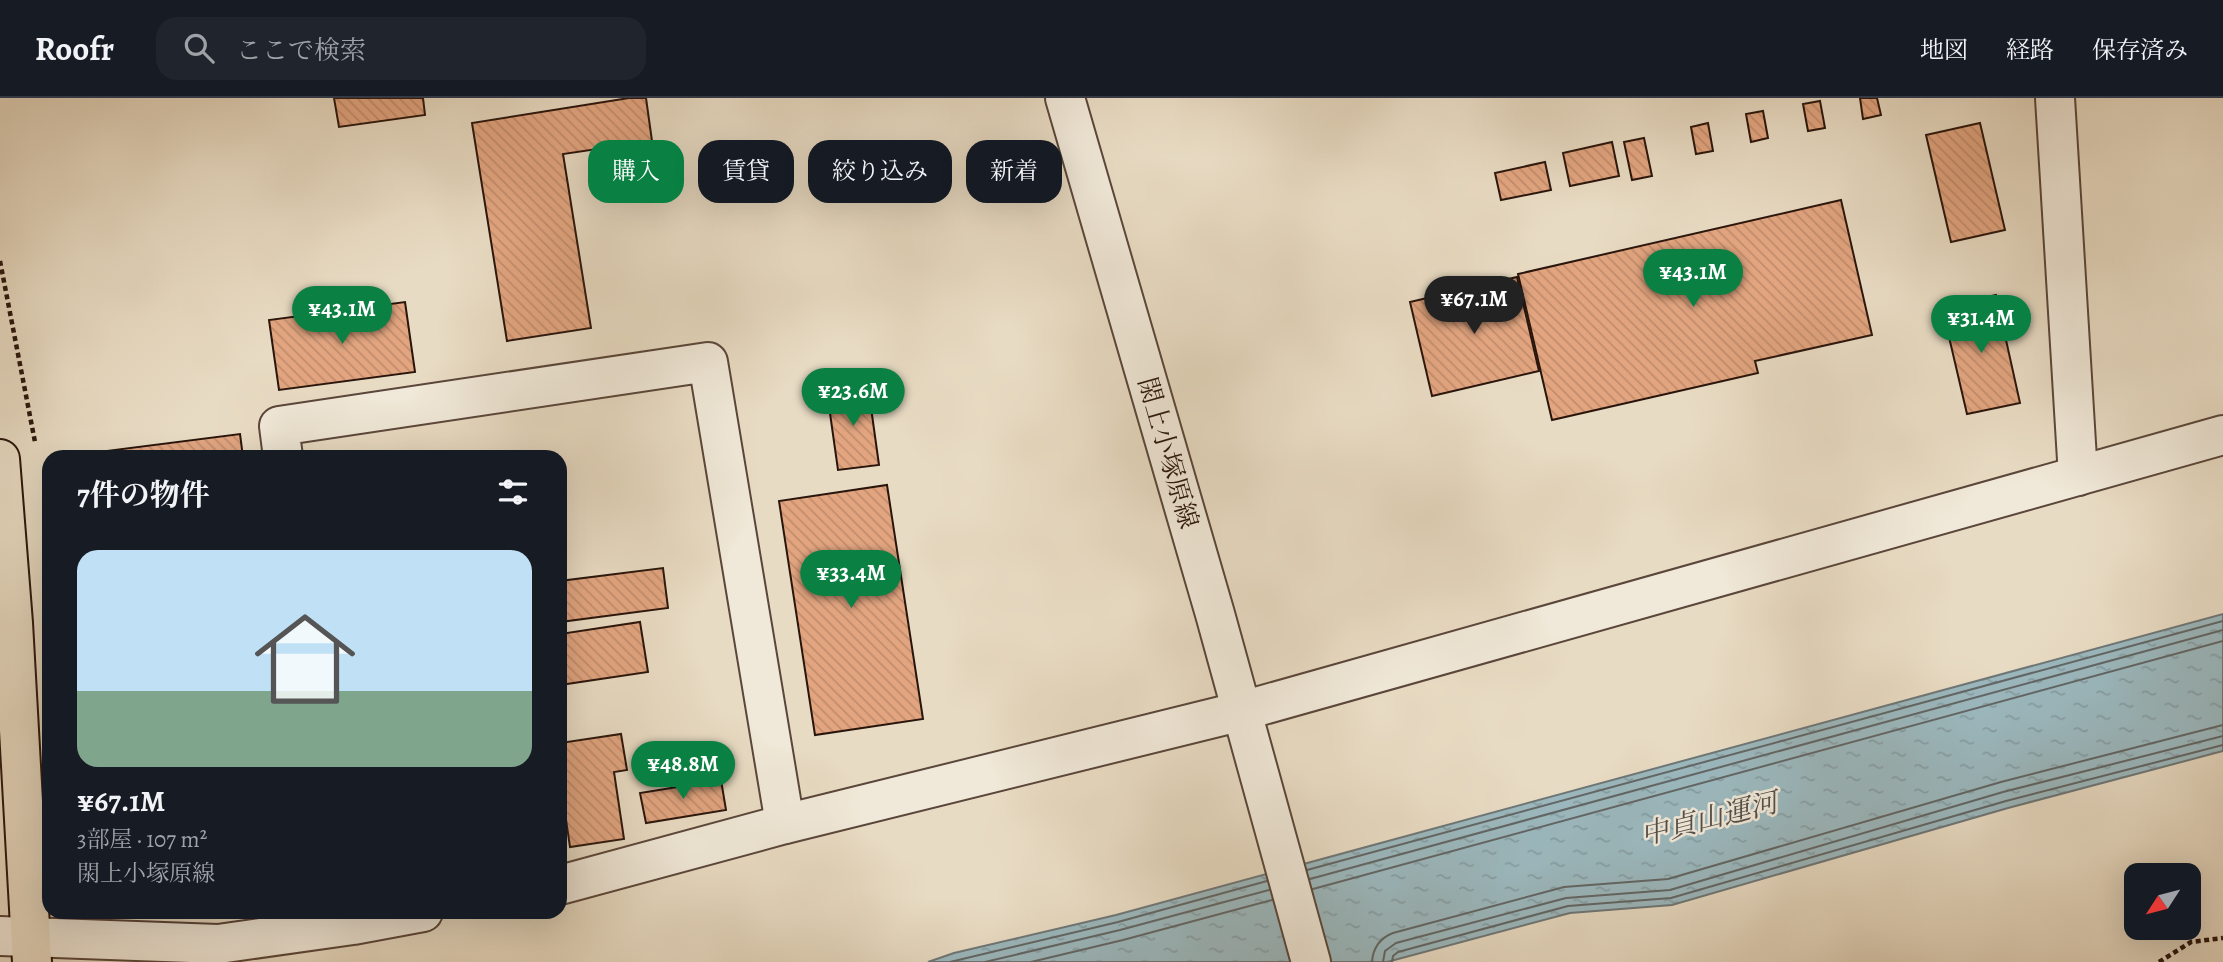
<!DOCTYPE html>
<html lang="ja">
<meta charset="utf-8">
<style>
:root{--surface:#171b24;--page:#20242c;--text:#f1f3f6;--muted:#9ea1a6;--line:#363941;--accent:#0b8043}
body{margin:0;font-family:Alegreya,"Noto Serif JP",serif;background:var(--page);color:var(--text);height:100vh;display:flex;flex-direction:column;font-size:26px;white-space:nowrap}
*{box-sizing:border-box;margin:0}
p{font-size:23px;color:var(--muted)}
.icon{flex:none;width:38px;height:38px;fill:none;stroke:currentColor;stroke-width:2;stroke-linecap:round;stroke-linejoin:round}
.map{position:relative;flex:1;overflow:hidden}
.side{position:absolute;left:42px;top:352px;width:525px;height:469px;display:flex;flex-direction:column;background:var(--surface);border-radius:21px;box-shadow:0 7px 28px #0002}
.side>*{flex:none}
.top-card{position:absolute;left:588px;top:42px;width:665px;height:63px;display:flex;gap:14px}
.needle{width:46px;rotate:234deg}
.buttons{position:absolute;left:2124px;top:765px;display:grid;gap:14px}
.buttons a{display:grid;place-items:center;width:77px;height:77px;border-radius:14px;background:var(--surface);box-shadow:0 7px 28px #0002;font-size:35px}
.price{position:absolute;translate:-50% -60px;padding:0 16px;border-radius:24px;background:var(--accent);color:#fff;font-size:23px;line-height:46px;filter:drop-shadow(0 2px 4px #0008)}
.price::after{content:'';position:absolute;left:50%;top:42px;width:21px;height:16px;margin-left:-10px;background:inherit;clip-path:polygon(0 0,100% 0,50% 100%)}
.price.selected{background:#222;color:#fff}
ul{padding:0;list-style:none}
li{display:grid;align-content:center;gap:14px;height:371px;padding:0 35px}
li span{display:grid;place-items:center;height:217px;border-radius:21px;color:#555}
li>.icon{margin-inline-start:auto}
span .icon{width:126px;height:126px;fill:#fffc;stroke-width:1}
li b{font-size:30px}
h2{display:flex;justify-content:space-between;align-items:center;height:84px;padding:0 35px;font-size:30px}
.pill{padding:0 24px;border-radius:21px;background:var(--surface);box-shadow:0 7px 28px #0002;font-size:24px;line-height:63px}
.pill.selected{background:var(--accent);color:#fff}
header{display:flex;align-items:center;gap:42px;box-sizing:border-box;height:98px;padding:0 35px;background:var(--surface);border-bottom:2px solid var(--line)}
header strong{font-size:33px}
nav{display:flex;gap:38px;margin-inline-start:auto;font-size:24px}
.search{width:490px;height:63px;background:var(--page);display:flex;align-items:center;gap:18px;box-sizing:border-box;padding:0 24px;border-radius:21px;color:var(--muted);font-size:26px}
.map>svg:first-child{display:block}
.water{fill:url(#water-ripples);stroke:#6e7777;stroke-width:2}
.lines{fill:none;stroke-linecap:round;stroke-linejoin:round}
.shore{stroke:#626665;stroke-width:2}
.building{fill:url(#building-back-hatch);stroke:#2a150c;stroke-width:2}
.minor-casing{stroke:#5a463a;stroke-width:42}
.major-casing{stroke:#2a150c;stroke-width:42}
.path{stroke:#2a150c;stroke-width:4.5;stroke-dasharray:5 3.5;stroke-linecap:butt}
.minor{stroke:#f0e8d8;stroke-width:38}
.major{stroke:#e8dbc3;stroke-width:38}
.labels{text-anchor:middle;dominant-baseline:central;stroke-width:5;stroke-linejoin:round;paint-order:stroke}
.street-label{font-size:26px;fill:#2a150c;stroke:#f0e8d8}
.water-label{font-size:28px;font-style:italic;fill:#524e4a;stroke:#f0e8d8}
</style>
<header>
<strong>Roofr</strong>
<div class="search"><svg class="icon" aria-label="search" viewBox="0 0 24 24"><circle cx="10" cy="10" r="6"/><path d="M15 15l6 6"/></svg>ここで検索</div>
<nav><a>地図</a><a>経路</a><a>保存済み</a></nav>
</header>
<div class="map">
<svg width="2223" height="864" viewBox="0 0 2223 864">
<defs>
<pattern id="water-ripples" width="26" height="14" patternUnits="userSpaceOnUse" patternTransform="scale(1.75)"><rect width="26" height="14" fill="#9bb8be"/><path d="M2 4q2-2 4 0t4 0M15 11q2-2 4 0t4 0" fill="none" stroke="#869da2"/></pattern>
<pattern id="building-back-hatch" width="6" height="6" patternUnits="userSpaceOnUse" patternTransform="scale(1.75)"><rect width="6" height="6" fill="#e2a580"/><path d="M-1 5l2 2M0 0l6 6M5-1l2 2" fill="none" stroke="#c28d6d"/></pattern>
</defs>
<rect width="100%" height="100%" fill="#e8dbc3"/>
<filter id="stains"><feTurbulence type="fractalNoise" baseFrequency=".00286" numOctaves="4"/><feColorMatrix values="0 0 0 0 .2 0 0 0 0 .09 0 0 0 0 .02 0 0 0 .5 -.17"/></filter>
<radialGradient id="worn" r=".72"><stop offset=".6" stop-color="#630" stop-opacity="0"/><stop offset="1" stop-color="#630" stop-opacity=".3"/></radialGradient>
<path class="water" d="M 2223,516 L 2223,653 L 2008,710 L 1672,807 L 1570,815 L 1387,864 L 928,864 L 954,855 L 1116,817 Z"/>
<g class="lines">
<g class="shore">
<path d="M 1307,772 L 2223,523"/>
<path d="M 1310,781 L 2223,532"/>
<path d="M 1313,791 L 2223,543"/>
<path d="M 950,864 L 1118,824 L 1267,783"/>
<path d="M 985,864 L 1120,832 L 1269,792"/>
<path d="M 1031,864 L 1123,842 L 1272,802"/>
<path d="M 1372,864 C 1373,850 1380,840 1393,835 L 1564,789 L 1668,781 L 2001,684 L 2223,627"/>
<path d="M 1383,864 L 1385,853 L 1396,845 L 1566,800 L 1670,792 L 2003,694 L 2223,638"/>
<path d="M 1392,864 L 1393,858 L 1398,854 L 1568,808 L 1671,800 L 2006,703 L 2223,647"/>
</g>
</g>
<g class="building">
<path d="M 334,0 L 423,0 L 425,17 L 339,29 Z"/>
<path d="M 629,0 L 646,0 L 652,43 L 563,56 L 591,230 L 507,243 L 472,25 Z"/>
<path d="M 1860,0 L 1877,0 L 1881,17 L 1863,21 Z"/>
<path d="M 1820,3 L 1825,30 L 1808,33 L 1803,6 Z"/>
<path d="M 1763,13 L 1768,40 L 1751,44 L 1746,16 Z"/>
<path d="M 1708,25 L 1713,53 L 1696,56 L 1691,29 Z"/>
<path d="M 1980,25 L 2005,132 L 1951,144 L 1926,37 Z"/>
<path d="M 1644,40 L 1652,78 L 1632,82 L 1624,44 Z"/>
<path d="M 1612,44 L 1619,78 L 1570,88 L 1563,55 Z"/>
<path d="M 1545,64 L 1551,92 L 1501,102 L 1495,75 Z"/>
<path d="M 1841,102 L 1872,237 L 1755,263 L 1758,275 L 1552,322 L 1518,176 Z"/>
<path d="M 1517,179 L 1539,273 L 1432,298 L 1410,204 Z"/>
<path d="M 1996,197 L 2020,305 L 1967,316 L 1942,209 Z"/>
<path d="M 405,204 L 415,274 L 279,292 L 269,222 Z"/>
<path d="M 868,288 L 879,367 L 838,372 L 827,294 Z"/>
<path d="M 240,336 L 243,359 L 76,359 L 75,357 Z"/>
<path d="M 887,387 L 923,621 L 815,637 L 779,403 Z"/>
<path d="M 663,470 L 668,510 L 560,524 L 560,483 Z"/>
<path d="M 640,524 L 648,574 L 560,587 L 560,536 Z"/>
<path d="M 621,636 L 627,672 L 614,674 L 624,741 L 570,749 L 560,681 L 560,645 Z"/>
<path d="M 721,682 L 726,712 L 646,725 L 640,695 Z"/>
</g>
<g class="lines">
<defs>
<g id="minor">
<path d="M 1065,0 L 1215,516 L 1311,864"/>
<path d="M 2055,0 L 2078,378"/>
<path d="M 283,359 L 279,328 L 708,264 L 785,726"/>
<path d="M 560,787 L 785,726 L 1242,613 L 2223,337"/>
<path d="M 0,838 L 218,846 L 353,827 L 423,814"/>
</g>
<path id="major" d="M 0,361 L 13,525 L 32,864"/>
</defs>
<use href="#minor" class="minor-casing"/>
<use href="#major" class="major-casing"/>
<g class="path">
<path d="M 0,163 L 35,344"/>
<path d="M 2159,864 L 2191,844 L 2223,840"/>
</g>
<use href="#minor" class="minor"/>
<use href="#major" class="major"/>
</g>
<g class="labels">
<g class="street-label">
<text transform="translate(1168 355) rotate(74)">閖上小塚原線</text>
</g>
<g class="water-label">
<text transform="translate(1709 721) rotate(-14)">中貞山運河</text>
</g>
</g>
<rect width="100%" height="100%" filter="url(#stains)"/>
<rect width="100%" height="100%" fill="url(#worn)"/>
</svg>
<div class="buttons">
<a><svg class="needle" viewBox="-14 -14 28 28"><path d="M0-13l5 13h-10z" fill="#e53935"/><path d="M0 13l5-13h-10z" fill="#9ea1a6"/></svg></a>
</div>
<b class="price" style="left:1693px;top:211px">¥43.1M</b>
<b class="price selected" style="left:1474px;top:238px">¥67.1M</b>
<b class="price" style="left:342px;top:248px">¥43.1M</b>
<b class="price" style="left:1981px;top:257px">¥31.4M</b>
<b class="price" style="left:853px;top:330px">¥23.6M</b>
<b class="price" style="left:851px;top:512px">¥33.4M</b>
<b class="price" style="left:683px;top:703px">¥48.8M</b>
<div class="top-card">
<a class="pill selected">購入</a>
<a class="pill">賃貸</a>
<a class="pill">絞り込み</a>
<a class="pill">新着</a>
</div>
<section class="side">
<h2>7件の物件<svg class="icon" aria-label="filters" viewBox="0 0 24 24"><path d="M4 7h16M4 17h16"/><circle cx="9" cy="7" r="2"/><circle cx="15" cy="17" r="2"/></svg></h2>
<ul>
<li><span style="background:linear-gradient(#bfe0f5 65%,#7fa58c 0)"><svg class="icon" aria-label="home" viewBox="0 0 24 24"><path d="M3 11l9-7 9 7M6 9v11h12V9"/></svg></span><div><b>¥67.1M</b><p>3部屋 · 107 m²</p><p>閖上小塚原線</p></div></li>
</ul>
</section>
</div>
